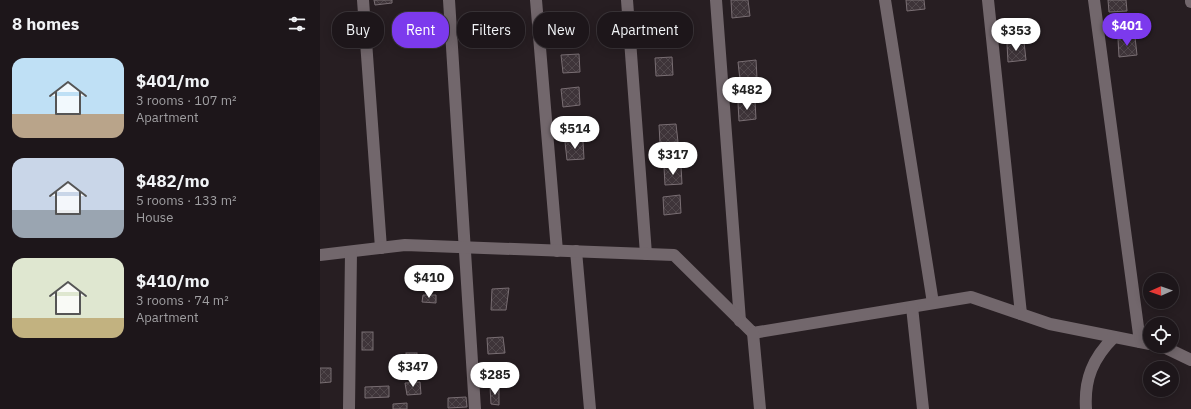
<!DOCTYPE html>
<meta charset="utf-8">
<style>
:root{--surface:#1d161a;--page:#2a2327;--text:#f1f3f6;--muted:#a09fa2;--line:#3b3539;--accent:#7c3aed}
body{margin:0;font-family:"IBM Plex Sans",sans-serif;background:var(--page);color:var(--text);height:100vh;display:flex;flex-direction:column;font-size:15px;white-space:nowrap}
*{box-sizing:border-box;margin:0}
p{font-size:13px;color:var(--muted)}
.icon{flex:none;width:22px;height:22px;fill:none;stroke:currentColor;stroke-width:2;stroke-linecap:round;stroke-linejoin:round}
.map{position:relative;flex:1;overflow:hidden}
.drawer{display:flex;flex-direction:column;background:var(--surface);width:320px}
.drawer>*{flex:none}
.top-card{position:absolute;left:12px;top:12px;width:380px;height:36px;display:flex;gap:8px}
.needle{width:26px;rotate:268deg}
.buttons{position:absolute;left:823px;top:273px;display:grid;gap:8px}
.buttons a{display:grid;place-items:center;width:36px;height:36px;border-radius:50%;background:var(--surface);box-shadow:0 2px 10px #0003,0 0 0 1px var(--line);font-size:20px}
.price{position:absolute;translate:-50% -34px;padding:0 9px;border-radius:14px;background:#fff;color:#222;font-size:13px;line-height:26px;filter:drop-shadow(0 1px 2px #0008)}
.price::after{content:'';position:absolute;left:50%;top:24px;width:12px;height:9px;margin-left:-6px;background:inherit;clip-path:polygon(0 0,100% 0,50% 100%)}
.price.selected{background:var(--accent);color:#fff}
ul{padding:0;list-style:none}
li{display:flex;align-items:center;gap:12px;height:100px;padding:0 12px}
li span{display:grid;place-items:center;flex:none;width:112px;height:80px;border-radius:12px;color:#555}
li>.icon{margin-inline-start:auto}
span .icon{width:48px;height:48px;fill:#fffc;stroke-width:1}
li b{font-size:17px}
h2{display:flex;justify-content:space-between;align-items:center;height:48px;padding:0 12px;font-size:17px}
.pill{padding:0 14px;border-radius:16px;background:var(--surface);box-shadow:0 2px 10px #0003,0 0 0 1px var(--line);font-size:14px;line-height:36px}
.pill.selected{background:var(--accent);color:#fff}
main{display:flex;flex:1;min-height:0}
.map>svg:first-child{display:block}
.building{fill:url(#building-cross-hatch);stroke:#796e73}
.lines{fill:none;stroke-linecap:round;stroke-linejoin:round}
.minor{stroke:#72676c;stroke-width:12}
</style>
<main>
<section class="drawer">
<h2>8 homes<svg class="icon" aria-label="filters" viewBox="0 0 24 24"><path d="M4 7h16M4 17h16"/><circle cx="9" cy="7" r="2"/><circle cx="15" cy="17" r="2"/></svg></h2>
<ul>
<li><span style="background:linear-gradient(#bfe0f5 70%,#b9a48a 0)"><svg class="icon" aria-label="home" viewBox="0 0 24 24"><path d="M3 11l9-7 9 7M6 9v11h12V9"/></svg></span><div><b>$401/mo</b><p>3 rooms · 107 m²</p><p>Apartment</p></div></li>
<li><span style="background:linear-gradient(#c9d6e8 65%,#9aa5b1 0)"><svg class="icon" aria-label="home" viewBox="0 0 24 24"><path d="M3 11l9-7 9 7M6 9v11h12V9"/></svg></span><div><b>$482/mo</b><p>5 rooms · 133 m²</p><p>House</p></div></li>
<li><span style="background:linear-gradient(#dfe7d0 75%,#c2b280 0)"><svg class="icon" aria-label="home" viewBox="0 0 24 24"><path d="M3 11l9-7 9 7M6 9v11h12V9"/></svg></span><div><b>$410/mo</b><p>3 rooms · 74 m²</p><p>Apartment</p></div></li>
</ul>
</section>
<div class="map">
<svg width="871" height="409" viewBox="0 0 871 409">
<defs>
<pattern id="building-cross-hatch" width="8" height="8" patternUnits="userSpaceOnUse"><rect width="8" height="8" fill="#3e3439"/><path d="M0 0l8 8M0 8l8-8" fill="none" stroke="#51484c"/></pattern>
</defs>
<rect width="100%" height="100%" fill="#271e22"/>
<g class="building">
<path d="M 54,0 L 72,0 L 72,3 L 55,5 Z"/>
<path d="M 411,0 L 428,0 L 430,16 L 412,18 Z"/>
<path d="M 586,0 L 604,0 L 605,9 L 587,11 Z"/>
<path d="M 788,0 L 806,0 L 807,11 L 789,12 Z"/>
<path d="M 344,16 L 345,34 L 328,35 L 327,18 Z"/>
<path d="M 815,37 L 817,55 L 799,57 L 798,39 Z"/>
<path d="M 704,42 L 706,60 L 688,62 L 687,44 Z"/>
<path d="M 259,54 L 260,72 L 243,73 L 241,55 Z"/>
<path d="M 352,57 L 353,75 L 336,76 L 335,58 Z"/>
<path d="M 436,60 L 437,78 L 420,80 L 418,62 Z"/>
<path d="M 259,87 L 260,105 L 243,107 L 241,89 Z"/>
<path d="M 435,101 L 436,119 L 419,121 L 418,103 Z"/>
<path d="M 356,124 L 358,142 L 340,143 L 339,125 Z"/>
<path d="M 263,141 L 264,159 L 247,160 L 245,142 Z"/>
<path d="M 361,166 L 362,184 L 345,185 L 344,167 Z"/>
<path d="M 360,195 L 361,213 L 344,215 L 343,197 Z"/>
<path d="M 189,288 L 186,310 L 171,310 L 172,289 Z"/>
<path d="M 103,295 L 116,295 L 116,303 L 102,302 Z"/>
<rect x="42" y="332" width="11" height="18"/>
<path d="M 183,337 L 185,353 L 168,354 L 167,338 Z"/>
<rect x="86" y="353" width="11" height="25"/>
<path d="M 0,368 L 11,368 L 11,382 L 0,383 Z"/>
<path d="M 100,382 L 101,394 L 87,395 L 85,383 Z"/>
<path d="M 69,386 L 69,397 L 45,398 L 45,387 Z"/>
<path d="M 170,387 L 179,388 L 179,405 L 171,404 Z"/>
<path d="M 146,397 L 147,407 L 128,408 L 128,398 Z"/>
<path d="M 87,403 L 87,409 L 73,409 L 73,404 Z"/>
</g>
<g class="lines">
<g class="minor">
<path d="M 43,0 L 61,248"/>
<path d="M 129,0 L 155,409"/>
<path d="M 216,0 L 237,251"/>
<path d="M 307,0 L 326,254"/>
<path d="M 396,0 L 420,321"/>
<path d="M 565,0 L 613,303"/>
<path d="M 668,0 L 701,314"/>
<path d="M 774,0 L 820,342"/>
<path d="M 871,0 L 871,2"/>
<path d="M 256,251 L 270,409"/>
<path d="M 0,255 L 85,245 L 354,255 L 433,333 L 651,297 L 730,324 L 830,344"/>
<path d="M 592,307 L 603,409"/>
<path d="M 433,333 L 440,409"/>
<path d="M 838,346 L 846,348 L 871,360"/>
<path d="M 29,409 L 31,252"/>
<path d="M 766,409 C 764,379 773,358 794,337"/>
</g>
</g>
</svg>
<div class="buttons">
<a><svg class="needle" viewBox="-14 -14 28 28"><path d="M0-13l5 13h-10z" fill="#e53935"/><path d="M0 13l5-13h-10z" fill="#a09fa2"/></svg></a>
<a><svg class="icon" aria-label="locate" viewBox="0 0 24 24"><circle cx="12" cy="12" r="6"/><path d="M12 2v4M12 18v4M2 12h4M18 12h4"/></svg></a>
<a><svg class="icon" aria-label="layers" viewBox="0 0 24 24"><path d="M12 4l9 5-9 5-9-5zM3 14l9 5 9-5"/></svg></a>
</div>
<b class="price selected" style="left:807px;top:47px">$401</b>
<b class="price" style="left:696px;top:52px">$353</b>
<b class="price" style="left:427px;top:111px">$482</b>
<b class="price" style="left:255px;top:150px">$514</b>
<b class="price" style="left:353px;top:176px">$317</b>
<b class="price" style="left:109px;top:299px">$410</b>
<b class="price" style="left:93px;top:388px">$347</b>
<b class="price" style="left:175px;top:396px">$285</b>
<div class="top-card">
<a class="pill">Buy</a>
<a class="pill selected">Rent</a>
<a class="pill">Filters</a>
<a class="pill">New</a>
<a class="pill">Apartment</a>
</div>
</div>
</main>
